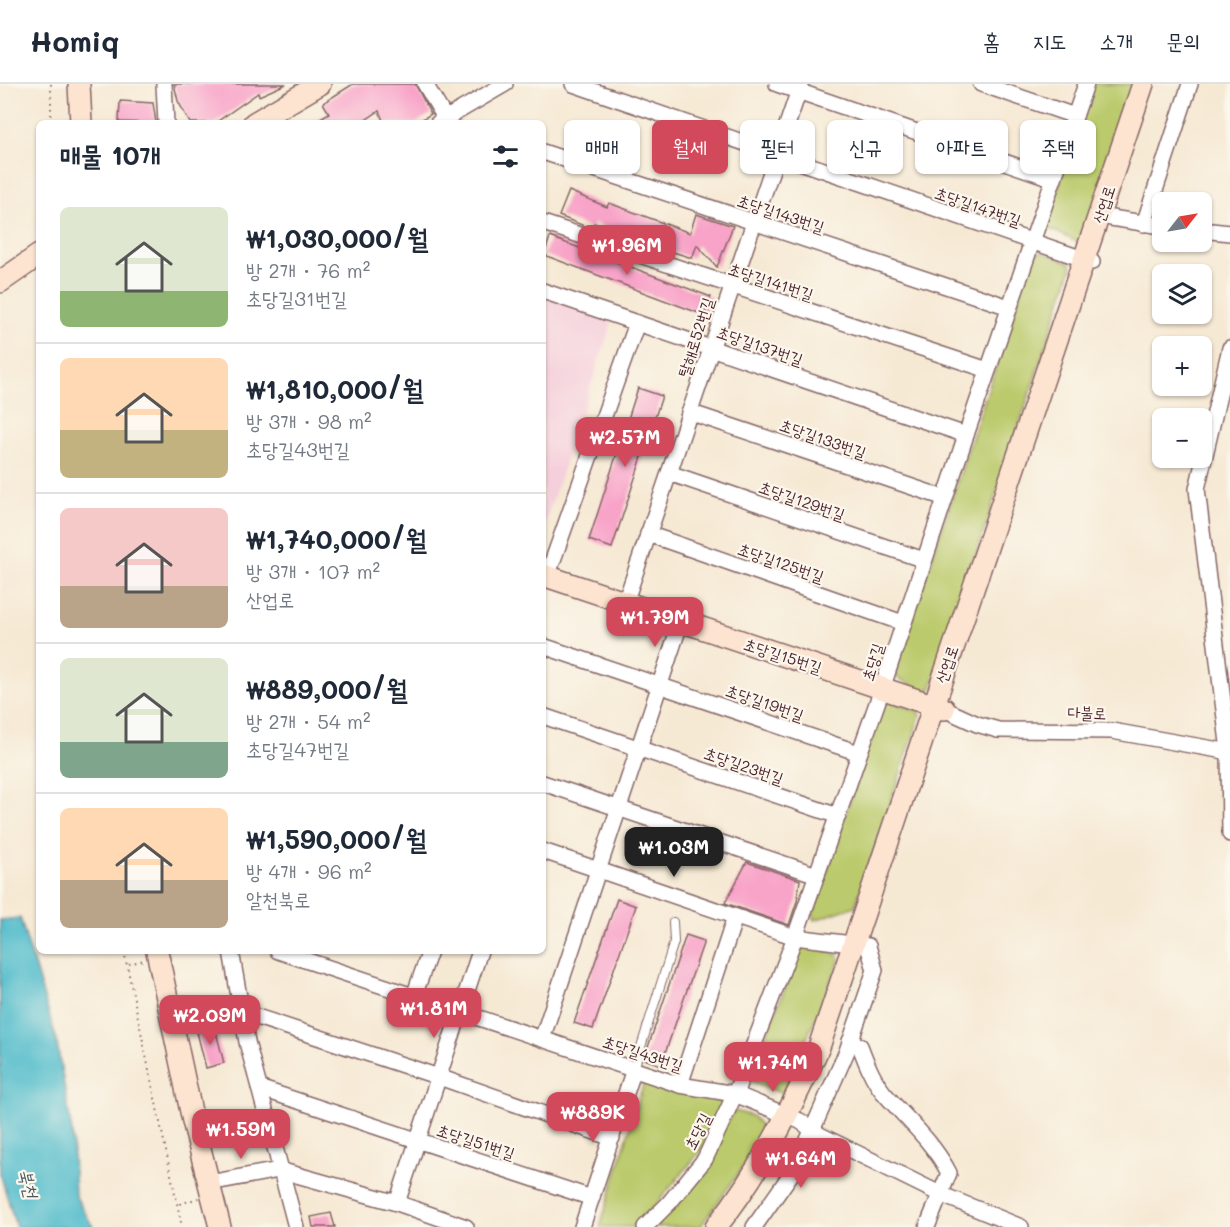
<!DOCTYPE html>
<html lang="ko">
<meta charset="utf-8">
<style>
:root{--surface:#fff;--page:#f2f2f3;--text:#1f2937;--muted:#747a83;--line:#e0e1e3;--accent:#d1495b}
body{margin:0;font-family:Mali,"Poor Story",sans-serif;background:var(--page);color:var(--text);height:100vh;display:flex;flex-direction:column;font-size:22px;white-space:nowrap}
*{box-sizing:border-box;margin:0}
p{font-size:20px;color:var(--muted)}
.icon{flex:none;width:33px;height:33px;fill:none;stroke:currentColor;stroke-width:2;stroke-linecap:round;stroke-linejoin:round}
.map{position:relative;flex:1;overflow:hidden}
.side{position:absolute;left:36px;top:36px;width:510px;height:834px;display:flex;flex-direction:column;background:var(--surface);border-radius:9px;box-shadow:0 2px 4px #0004}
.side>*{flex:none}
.hud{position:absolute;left:564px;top:36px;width:570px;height:54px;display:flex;gap:12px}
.needle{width:39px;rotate:59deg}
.tools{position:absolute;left:1152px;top:108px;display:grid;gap:12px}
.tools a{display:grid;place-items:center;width:60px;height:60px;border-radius:9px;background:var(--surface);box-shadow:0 2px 4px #0004;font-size:30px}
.price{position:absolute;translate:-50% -51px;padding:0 14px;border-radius:12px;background:var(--accent);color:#fff;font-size:20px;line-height:39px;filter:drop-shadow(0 2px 3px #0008)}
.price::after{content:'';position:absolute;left:50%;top:36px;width:18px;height:14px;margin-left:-9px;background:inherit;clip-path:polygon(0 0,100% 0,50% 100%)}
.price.selected{background:#222;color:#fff}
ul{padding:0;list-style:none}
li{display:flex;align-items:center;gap:18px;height:150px;padding:0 24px}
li+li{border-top:2px solid var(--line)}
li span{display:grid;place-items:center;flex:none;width:168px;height:120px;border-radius:9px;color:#555}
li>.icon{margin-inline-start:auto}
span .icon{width:72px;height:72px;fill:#fffc;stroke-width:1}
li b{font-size:26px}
h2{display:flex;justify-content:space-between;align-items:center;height:72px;padding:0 24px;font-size:26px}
.pill{padding:0 21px;border-radius:9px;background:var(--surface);box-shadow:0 2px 4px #0004;font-size:21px;line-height:54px}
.pill.selected{background:var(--accent);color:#fff}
header{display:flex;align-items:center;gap:36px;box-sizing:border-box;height:84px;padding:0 30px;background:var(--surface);border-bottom:2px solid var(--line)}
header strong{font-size:28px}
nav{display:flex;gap:33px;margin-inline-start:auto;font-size:21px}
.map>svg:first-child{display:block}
.built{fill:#f5cfdb}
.green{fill:#bbca6c;stroke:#82744c;stroke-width:1.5}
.water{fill:#50bbcb;stroke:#4d6d7b;stroke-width:1.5}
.building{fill:#f8a3c8}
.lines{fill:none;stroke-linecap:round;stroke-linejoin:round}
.lane-casing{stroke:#866666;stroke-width:10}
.street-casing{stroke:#866666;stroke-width:18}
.secondary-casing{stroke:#866666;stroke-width:24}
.path{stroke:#866666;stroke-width:2;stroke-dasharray:1.5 4.5;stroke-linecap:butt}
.lane{stroke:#fff;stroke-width:8}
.street{stroke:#fff;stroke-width:15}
.secondary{stroke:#fde4d0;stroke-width:21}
.labels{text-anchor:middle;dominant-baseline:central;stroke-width:4.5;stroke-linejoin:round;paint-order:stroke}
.street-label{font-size:16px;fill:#4a1f2b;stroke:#fbf7ec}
.water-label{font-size:18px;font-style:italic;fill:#4c5663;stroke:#fbf7ec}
</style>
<header>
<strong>Homiq</strong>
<nav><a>홈</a><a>지도</a><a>소개</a><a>문의</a></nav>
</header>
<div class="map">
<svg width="1230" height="1143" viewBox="0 0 1230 1143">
<rect width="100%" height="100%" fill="#fbf7ec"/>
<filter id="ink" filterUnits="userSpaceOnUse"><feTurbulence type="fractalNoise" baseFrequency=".0167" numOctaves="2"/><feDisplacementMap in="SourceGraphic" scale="12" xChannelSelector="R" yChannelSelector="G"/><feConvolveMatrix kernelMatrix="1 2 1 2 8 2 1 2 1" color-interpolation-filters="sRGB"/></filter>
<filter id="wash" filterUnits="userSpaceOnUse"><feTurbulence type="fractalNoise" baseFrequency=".008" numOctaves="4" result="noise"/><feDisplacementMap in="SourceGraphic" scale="24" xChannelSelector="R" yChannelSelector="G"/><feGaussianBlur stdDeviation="1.35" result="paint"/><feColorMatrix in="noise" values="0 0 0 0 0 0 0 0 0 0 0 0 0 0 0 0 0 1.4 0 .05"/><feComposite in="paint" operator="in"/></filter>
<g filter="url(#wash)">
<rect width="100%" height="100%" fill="#f6e9d4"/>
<path class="built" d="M 543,212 L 613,235 L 543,445 Z"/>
<g class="green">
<path d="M 1092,0 L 1135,0 L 1084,156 L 1077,158 L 1048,144 L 1047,139 Z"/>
<path d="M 1042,168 L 1069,178 L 1072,183 L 931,605 L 924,607 L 896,593 L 894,588 L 1033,171 Z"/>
<path d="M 890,617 L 918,627 L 920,632 L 855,822 L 815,836 L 813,830 L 882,620 Z"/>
<path d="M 811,860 L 838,871 L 840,876 L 783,1010 L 751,997 L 749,992 L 802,863 Z"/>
<path d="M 646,991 L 729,1021 L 698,1070 L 637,1143 L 600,1143 Z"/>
<path d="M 735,1027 L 752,1032 L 761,1042 L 761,1058 L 700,1143 L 654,1143 Z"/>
</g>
<path class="water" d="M 20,834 L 56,954 L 72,1048 L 75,1111 L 93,1143 L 16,1143 L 0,1089 L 0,836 Z"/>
<g id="blocks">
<g class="building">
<path d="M 174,0 L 286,0 L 259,12 L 258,9 L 215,39 L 190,39 L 178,17 Z"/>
<path d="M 353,0 L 415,0 L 431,30 L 416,39 L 384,39 L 379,27 L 361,39 L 312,39 L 329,29 L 323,19 Z"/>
<path d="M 120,17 L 153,19 L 156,39 L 119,38 Z"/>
<path d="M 569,107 L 607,123 L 609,119 L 690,149 L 696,130 L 733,142 L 717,183 L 697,161 L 692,174 L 667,166 L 636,145 L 632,155 L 594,139 L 592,145 L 559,132 Z"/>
<path d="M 550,153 L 711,213 L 704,231 L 544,171 Z"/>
<path d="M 638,304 L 662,312 L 612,464 L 589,456 Z"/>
<path d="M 747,778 L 800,796 L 797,817 L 789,841 L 725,819 Z"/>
<path d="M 617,815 L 636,822 L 593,945 L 574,939 Z"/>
<path d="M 686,851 L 704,857 L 661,981 L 644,975 Z"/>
<path d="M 214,940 L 224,979 L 206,984 L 196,944 Z"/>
<path d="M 331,1129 L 335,1143 L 313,1143 L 311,1133 Z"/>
</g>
</g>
</g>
<g filter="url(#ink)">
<use href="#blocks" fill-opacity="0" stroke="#866666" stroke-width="1.5"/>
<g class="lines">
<defs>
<path id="lane" d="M 634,985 L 674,858 L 673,838"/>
<g id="street">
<path d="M 164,0 L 166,39"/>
<path d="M 425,0 L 448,39"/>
<path d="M 573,0 L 1092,178"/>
<path d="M 777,0 L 1054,95"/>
<path d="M 981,0 L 1075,32"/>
<path d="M 438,39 L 505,0"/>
<path d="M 543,68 L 1009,223"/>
<path d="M 1111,134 L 1162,142"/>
<path d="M 543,139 L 988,286"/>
<path d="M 1144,140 L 1190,0"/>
<path d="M 1202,146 L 1230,149"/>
<path d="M 543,207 L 966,351"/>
<path d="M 1230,264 L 1197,405 L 1229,667 L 1230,750"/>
<path d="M 689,328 L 945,414"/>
<path d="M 669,389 L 924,476"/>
<path d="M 648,450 L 903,539"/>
<path d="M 547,493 L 637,239"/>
<path d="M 625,519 L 801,0"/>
<path d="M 543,562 L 859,669"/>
<path d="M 944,625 L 977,640 L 998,646 L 1112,647 L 1230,668"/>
<path d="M 543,632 L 838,732"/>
<path d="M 543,699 L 817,791"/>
<path d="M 543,767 L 795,853 L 868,862 L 875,886 L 847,967 L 796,1083 L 754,1143"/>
<path d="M 231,867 L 247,958 L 296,1143"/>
<path d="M 278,867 L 680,1001 L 735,1010 L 800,1037 L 820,1051 L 940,1110 L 1021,1143"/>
<path d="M 414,912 L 430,867"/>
<path d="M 242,928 L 439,993 L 612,1054"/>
<path d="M 542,955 L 681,537"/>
<path d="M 850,957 L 860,962 C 866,978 872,994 883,1008 C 906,1035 932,1056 949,1089 L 927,1143"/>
<path d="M 680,1001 L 735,833"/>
<path d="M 259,1004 L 592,1114"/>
<path d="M 209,1099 L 279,1086 L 397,1119 L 466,1143"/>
<path d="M 397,1119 L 480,867"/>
<path d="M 582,1143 L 634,985"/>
<path d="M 645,1143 L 669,1119 L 705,1075 L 735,1010 L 795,853 L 882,605 L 966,351 L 1086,0"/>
</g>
<g id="secondary">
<path d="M 79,0 L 81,39"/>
<path d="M 254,39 L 320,0"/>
<path d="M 0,198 L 39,171"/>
<path d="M 543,491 L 944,625"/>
<path d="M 157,867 L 193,1037 L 220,1143"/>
<path d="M 716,1143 C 760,1088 790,1027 819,963 L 1143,0"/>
</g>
</defs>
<use href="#lane" class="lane-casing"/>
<use href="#street" class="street-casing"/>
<use href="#secondary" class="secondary-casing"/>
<g class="path">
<path d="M 51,0 L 51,39"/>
<path d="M 124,867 L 182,1143"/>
<path d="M 129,880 L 144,876"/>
<path d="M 180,1120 L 198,1114"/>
</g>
<use href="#lane" class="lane"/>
<use href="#street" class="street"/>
<use href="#secondary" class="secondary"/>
</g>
</g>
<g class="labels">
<g class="street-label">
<text transform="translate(1103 120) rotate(-72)">산업로</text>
<text transform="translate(978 122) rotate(19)">초당길147번길</text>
<text transform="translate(781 129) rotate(18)">초당길143번길</text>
<text transform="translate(771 197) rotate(18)">초당길141번길</text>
<text transform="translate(695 253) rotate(-72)">탈해로52번길</text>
<text transform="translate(760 261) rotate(19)">초당길137번길</text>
<text transform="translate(823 354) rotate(19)">초당길133번길</text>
<text transform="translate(802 416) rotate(19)">초당길129번길</text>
<text transform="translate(781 478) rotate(19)">초당길125번길</text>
<text transform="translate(783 571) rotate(18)">초당길15번길</text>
<text transform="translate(872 578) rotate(-73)">초당길</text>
<text transform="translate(946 580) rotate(-71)">산업로</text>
<text transform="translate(765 618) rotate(19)">초당길19번길</text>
<text transform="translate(1087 628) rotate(2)">다불로</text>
<text transform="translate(744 681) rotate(19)">초당길23번길</text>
<text transform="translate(643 969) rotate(18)">초당길43번길</text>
<text transform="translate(697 1047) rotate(-63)">초당길</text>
<text transform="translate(476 1057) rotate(18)">초당길51번길</text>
</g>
<g class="water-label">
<text transform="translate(29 1099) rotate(76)">북천</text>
</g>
</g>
</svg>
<div class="tools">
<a><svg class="needle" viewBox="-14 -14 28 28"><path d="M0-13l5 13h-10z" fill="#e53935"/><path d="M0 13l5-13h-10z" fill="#747a83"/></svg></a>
<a><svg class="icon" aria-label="layers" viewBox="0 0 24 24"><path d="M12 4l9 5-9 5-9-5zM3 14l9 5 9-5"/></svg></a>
<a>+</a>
<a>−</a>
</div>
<b class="price" style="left:627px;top:192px">₩1.96M</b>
<b class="price" style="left:625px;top:384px">₩2.57M</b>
<b class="price" style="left:655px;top:564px">₩1.79M</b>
<b class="price selected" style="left:674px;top:794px">₩1.03M</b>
<b class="price" style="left:434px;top:955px">₩1.81M</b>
<b class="price" style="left:210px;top:962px">₩2.09M</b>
<b class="price" style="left:773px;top:1009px">₩1.74M</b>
<b class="price" style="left:593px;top:1059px">₩889K</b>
<b class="price" style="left:241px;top:1076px">₩1.59M</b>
<b class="price" style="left:801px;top:1105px">₩1.64M</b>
<div class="hud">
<a class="pill">매매</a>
<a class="pill selected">월세</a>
<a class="pill">필터</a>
<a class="pill">신규</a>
<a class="pill">아파트</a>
<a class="pill">주택</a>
</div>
<section class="side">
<h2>매물 10개<svg class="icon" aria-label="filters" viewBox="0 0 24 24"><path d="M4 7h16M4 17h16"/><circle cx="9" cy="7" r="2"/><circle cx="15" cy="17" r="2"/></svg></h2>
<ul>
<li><span style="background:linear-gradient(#dfe7d0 70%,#8fb573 0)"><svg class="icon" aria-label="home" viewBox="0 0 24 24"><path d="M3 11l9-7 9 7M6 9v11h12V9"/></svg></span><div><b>₩1,030,000/월</b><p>방 2개 · 76 m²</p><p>초당길31번길</p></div></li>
<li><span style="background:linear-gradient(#ffd9b3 60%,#c2b280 0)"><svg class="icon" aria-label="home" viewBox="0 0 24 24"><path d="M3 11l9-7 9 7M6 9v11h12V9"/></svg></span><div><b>₩1,810,000/월</b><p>방 3개 · 98 m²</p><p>초당길43번길</p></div></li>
<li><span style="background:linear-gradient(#f6c9c9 65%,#b9a48a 0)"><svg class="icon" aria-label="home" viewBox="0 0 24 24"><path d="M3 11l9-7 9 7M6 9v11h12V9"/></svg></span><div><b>₩1,740,000/월</b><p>방 3개 · 107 m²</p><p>산업로</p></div></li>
<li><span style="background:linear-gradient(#dfe7d0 70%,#7fa58c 0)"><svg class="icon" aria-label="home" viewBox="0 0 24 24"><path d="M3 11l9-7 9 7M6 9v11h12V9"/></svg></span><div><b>₩889,000/월</b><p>방 2개 · 54 m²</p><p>초당길47번길</p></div></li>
<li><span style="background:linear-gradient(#ffd9b3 60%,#b9a48a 0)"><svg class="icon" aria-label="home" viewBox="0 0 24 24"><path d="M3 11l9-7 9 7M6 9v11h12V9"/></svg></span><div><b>₩1,590,000/월</b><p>방 4개 · 96 m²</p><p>알천북로</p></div></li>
</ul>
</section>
</div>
